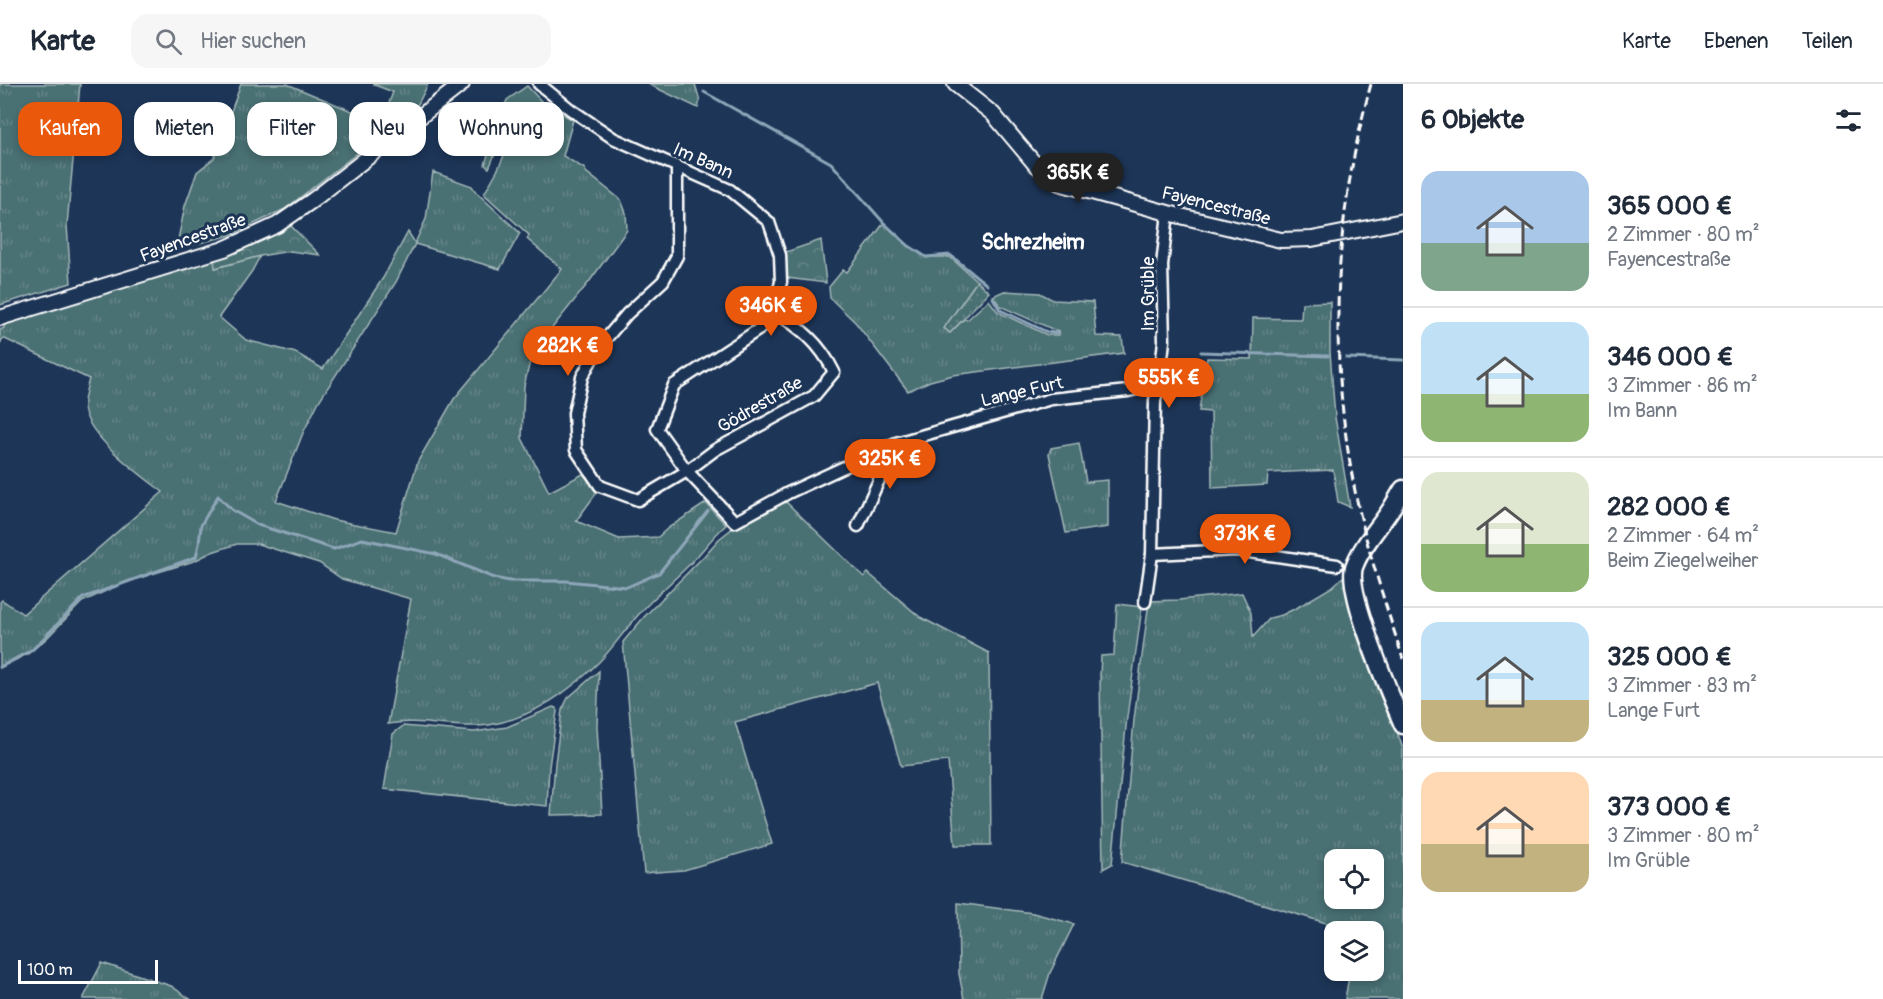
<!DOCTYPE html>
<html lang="de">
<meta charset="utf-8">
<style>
:root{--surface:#fff;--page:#f6f6f7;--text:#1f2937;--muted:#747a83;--line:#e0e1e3;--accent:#ea580c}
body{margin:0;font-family:Pangolin,sans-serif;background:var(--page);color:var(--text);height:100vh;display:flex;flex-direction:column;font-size:22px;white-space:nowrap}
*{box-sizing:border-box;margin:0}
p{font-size:20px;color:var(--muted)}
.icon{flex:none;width:33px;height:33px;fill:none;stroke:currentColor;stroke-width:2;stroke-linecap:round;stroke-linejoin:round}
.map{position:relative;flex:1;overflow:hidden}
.side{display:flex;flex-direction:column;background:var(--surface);width:480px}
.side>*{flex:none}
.banner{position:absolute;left:18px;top:18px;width:570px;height:54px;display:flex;gap:12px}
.buttons{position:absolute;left:1324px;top:765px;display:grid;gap:12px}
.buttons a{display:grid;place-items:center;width:60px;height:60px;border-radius:12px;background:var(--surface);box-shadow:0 3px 9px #0003;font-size:30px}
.scale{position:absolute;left:18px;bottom:15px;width:140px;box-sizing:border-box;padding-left:6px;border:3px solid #fff;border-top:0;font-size:16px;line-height:21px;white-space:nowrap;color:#fff;-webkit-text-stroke:4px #1d3557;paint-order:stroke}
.price{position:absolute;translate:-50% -51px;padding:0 14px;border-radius:21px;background:var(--accent);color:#fff;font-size:20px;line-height:39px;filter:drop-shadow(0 2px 3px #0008)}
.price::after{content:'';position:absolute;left:50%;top:36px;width:18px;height:14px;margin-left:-9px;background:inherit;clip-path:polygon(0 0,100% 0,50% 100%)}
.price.on{background:#222;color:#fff}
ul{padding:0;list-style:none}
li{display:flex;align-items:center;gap:18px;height:150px;padding:0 18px}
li+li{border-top:2px solid var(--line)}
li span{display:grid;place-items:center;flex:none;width:168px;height:120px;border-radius:18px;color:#555}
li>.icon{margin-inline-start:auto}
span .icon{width:72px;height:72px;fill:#fffc;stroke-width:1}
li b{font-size:26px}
h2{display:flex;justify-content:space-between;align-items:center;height:72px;padding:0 18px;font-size:26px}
.pill{padding:0 21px;border-radius:18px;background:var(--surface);box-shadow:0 3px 9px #0003;font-size:21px;line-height:54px}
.pill.on{background:var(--accent);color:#fff}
header{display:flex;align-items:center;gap:36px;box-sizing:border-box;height:84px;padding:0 30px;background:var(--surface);border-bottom:2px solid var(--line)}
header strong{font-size:28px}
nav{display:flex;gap:33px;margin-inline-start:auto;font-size:21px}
.search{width:420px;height:54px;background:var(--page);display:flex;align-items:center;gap:15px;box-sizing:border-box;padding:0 21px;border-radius:18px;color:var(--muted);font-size:22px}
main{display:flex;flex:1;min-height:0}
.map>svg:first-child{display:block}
.grass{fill:url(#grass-tufts);stroke:#a4b8b9;stroke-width:1.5;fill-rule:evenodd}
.forest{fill:url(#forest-crowns);stroke:#a4b8b9;stroke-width:1.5}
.garden{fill:url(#garden-dots);stroke:#a4b8b9;stroke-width:1.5}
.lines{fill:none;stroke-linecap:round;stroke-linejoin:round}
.stream{stroke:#8ea7b9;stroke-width:3}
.minor-casing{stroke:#fff;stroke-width:15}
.tertiary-casing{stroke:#fff;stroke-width:18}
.secondary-casing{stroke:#fff;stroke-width:21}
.minor{stroke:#1d3557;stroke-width:10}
.tertiary{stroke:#1d3557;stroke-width:14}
.secondary{stroke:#1d3557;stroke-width:16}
.rail{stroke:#fff;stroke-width:3;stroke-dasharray:9 4.5;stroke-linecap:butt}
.labels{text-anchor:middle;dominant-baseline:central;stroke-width:6;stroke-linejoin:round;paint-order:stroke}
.street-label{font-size:18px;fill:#fff;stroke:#1d3557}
.quarter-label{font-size:21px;font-weight:bold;fill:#fff;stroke:#1d3557}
</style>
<header>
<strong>Karte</strong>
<div class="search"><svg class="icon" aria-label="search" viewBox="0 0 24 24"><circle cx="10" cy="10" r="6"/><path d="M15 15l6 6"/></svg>Hier suchen</div>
<nav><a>Karte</a><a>Ebenen</a><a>Teilen</a></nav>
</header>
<main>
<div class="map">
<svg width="1403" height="915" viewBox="0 0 1403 915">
<defs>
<pattern id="grass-tufts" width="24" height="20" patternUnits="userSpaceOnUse" patternTransform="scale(1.5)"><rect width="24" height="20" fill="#4a7073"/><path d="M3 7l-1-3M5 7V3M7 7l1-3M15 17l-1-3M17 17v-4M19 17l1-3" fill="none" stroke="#658588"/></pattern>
<pattern id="forest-crowns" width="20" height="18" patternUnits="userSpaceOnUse" patternTransform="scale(1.5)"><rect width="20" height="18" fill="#4a7073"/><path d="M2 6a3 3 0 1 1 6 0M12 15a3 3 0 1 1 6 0" fill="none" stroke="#658588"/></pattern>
<pattern id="garden-dots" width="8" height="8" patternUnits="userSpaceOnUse" patternTransform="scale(1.5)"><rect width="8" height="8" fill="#4a7073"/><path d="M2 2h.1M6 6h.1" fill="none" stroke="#658588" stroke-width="1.8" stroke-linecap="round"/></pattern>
</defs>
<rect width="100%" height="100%" fill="#1d3557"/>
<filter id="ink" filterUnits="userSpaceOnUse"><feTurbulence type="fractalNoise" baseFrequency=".0167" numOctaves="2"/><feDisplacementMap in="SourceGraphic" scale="12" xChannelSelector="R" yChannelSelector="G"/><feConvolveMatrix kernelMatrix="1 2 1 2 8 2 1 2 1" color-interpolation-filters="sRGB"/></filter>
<g filter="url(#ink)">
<g class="grass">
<path d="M 0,0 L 80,0 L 67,141 L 71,199 L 0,221 Z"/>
<path d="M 241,0 L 287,0 L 371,35 L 387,46 L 285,125 L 231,151 L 176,165 L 185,122 L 197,88 L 214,74 Z"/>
<path d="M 372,0 L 428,0 L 416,24 L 397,41 L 383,35 L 393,8 Z"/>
<path d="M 648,0 L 695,0 L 700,17 L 698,24 Z"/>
<path d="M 527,2 L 542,18 L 573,36 L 563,72 L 585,85 L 586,88 L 621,116 L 626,129 L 627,146 L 589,198 L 532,269 L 524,302 L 522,354 L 549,408 L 583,390 L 598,407 L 576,437 L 619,455 L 658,453 L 668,444 L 706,419 L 726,441 C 712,453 702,468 689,481 C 671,499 650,516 634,536 C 622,550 611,566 599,578 C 569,608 531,634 489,641 C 455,646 421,634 388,640 L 411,515 L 342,495 L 319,479 L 258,460 L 237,460 L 212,468 L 194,477 L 123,499 L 82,518 L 47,554 L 29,569 L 0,584 L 0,518 L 2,516 L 23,530 L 163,408 C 141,391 86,352 84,323 C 83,315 87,303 89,295 L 3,254 L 0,260 L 0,246 L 4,244 L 5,237 L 214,174 L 216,184 L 260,172 L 252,187 L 219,233 L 246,256 L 296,269 L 323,285 L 383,194 L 408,148 L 415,159 L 426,135 L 433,88 L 472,102 L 476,108 L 520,149 L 500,185 L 415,160 L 396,198 L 319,317 L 303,349 L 276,417 L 334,436 L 396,448 L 418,377 L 454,315 L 562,185 L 527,155 L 529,151 L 484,110 L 497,87 L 507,65 L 499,61 L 489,84 L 485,81 L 496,43 L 507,16 Z"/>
<path d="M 884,139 L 903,158 L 926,173 L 950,173 L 977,197 L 944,244 L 950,249 L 964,235 L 967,236 L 989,216 L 998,228 L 1047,251 L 1059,251 L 1059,248 L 1000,222 L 993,212 L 1004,207 L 1040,209 L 1053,216 L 1093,218 L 1096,252 L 1122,253 L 1124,269 L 953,291 L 930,297 L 908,307 L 856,239 L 830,214 L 829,203 L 843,186 L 847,188 Z"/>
<path d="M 1330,218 L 1330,268 L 1335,333 L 1350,423 L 1338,418 L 1333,386 L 1268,389 L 1267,401 L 1212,404 L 1211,328 L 1199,327 L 1207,274 L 1252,275 L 1253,234 L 1301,235 L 1302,219 Z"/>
<path d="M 1079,359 L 1086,398 L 1108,396 L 1108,443 L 1066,449 L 1049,370 L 1051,364 Z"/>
<path d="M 784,416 L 864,493 L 868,489 L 920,533 L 989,569 L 991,761 L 955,761 L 948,677 L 901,682 L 877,599 L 735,638 L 772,760 L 684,786 L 644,789 L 623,558 L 644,533 L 704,472 L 719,455 L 733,444 Z"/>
<path d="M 1343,493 L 1403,665 L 1403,915 L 1345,915 L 1350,887 L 1374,886 L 1374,848 L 1353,847 L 1122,778 L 1134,636 L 1149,517 L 1179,516 L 1242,509 L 1251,529 L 1253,553 L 1270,534 L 1282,531 L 1298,523 L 1332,503 ZM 1335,776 L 1374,776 L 1374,814 L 1335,814 Z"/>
<path d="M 1117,520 L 1142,523 L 1127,633 L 1112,780 L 1103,785 L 1100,591 L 1101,572 L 1114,571 Z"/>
<path d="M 599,587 L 597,642 L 602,730 L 551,731 L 555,679 L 562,626 L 568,614 Z"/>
<path d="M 553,623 L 556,624 L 557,627 L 549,683 L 547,722 L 384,705 L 393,650 L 403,642 L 474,648 L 507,643 Z"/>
<path d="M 958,819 L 1033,829 L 1074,840 L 1050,889 L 1042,915 L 964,915 L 959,890 Z"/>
<path d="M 102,879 L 171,902 L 190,915 L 83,915 Z"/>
</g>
<g class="forest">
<path d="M 289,140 L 320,171 L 290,167 L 260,172 L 215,184 L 214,174 L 252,160 Z"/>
<path d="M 821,156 L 826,199 L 787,194 L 786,168 Z"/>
</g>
<path class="garden" d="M 977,197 L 989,208 L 950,249 L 944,244 Z"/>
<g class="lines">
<g class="stream">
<path d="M 704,8 L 831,79 L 884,139 L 909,162 L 926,173 L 950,171 L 987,201"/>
<path d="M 993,214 L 1000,226 L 1047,248 L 1059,249"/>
<path d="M 1201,268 L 1328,272"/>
<path d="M 1346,274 L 1403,276"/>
<path d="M 0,583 L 33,565 L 83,514 L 196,473 L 199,460 L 201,441 L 218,412 L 232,426 L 258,441 L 334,465 L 362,455 L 436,470 L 494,494 L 509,497 L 566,497 L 627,503 L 659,489 L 708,427"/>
</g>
<defs>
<g id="minor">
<path d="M 539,0 L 570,25 L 613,54 L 730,106 L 769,138 L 780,171 L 781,198 L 773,227 L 758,246 L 674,301 L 657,345 L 687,387 L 735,438 L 788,409 L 896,359 L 1051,315 L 1128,307 L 1159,300"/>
<path d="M 677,83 L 677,172 L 663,197 L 627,230 L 598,264 L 582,293 L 574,329 L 576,366 L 600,402 L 638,416 L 687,387 L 715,366 L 814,312 L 834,288 C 820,259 800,243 773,227"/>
<path d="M 858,442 L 896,359"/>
<path d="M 1152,470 L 1236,466 L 1337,481"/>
<path d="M 1145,518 L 1152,470 L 1155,316 L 1159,300 L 1164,257 L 1162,181 L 1168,129"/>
</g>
<g id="tertiary">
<path d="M 955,0 L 993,30 L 1035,80 L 1059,99 L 1168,129 L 1281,156 L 1312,155 L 1403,137"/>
<path d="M 0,234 L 224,165 L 277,141 L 313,116 L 462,0"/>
</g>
<path id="secondary" d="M 1403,405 C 1398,413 1394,421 1389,428 C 1377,446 1361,463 1354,483 C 1346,509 1391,612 1403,641"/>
</defs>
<use href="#minor" class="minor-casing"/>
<use href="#tertiary" class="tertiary-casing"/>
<use href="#secondary" class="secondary-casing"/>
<use href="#minor" class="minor"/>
<use href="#tertiary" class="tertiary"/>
<use href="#secondary" class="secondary"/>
<path class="rail" d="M 1371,0 C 1335,131 1328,257 1352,391 C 1363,454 1384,515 1403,575"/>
</g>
</g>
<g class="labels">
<g class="street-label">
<text transform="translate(703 77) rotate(24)">Im Bann</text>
<text transform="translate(1216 122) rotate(14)">Fayencestraße</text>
<text transform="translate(193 154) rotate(-20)">Fayencestraße</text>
<text transform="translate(1148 210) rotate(-90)">Im Grüble</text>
<text transform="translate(1022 308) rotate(-13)">Lange Furt</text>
<text transform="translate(760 321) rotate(-30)">Gödrestraße</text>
</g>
<g class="quarter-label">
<text x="1033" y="158">Schrezheim</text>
</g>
</g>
</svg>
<div class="buttons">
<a><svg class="icon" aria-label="locate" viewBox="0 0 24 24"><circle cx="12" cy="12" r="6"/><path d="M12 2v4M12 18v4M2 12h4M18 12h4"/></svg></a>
<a><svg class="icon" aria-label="layers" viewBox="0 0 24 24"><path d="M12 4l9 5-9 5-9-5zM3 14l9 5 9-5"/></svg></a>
</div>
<div class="scale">100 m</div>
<b class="price on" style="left:1078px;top:120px">365K €</b>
<b class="price" style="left:771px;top:253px">346K €</b>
<b class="price" style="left:568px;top:293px">282K €</b>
<b class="price" style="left:1169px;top:325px">555K €</b>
<b class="price" style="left:890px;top:406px">325K €</b>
<b class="price" style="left:1245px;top:481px">373K €</b>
<div class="banner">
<a class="pill on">Kaufen</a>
<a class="pill">Mieten</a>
<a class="pill">Filter</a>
<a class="pill">Neu</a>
<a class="pill">Wohnung</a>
</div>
</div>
<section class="side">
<h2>6 Objekte<svg class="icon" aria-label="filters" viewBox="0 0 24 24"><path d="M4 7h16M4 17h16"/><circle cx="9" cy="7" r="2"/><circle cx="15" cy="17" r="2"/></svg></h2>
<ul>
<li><span style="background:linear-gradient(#a9c7e8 60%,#7fa58c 0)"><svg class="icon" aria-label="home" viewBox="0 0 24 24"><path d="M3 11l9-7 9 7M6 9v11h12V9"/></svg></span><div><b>365 000 €</b><p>2 Zimmer · 80 m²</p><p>Fayencestraße</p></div></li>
<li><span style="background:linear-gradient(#bfe0f5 60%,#8fb573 0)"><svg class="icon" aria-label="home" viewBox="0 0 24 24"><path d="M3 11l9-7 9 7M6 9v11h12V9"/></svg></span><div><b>346 000 €</b><p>3 Zimmer · 86 m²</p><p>Im Bann</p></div></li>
<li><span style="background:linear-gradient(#dfe7d0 60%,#8fb573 0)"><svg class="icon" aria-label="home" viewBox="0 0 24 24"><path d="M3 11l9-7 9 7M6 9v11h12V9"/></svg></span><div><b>282 000 €</b><p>2 Zimmer · 64 m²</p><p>Beim Ziegelweiher</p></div></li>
<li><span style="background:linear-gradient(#bfe0f5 65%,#c2b280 0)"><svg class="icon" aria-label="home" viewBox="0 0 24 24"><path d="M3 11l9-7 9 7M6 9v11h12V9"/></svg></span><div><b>325 000 €</b><p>3 Zimmer · 83 m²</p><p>Lange Furt</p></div></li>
<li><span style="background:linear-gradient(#ffd9b3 60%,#c2b280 0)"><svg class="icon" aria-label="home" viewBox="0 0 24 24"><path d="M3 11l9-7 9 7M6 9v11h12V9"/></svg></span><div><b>373 000 €</b><p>3 Zimmer · 80 m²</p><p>Im Grüble</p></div></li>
</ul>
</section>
</main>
